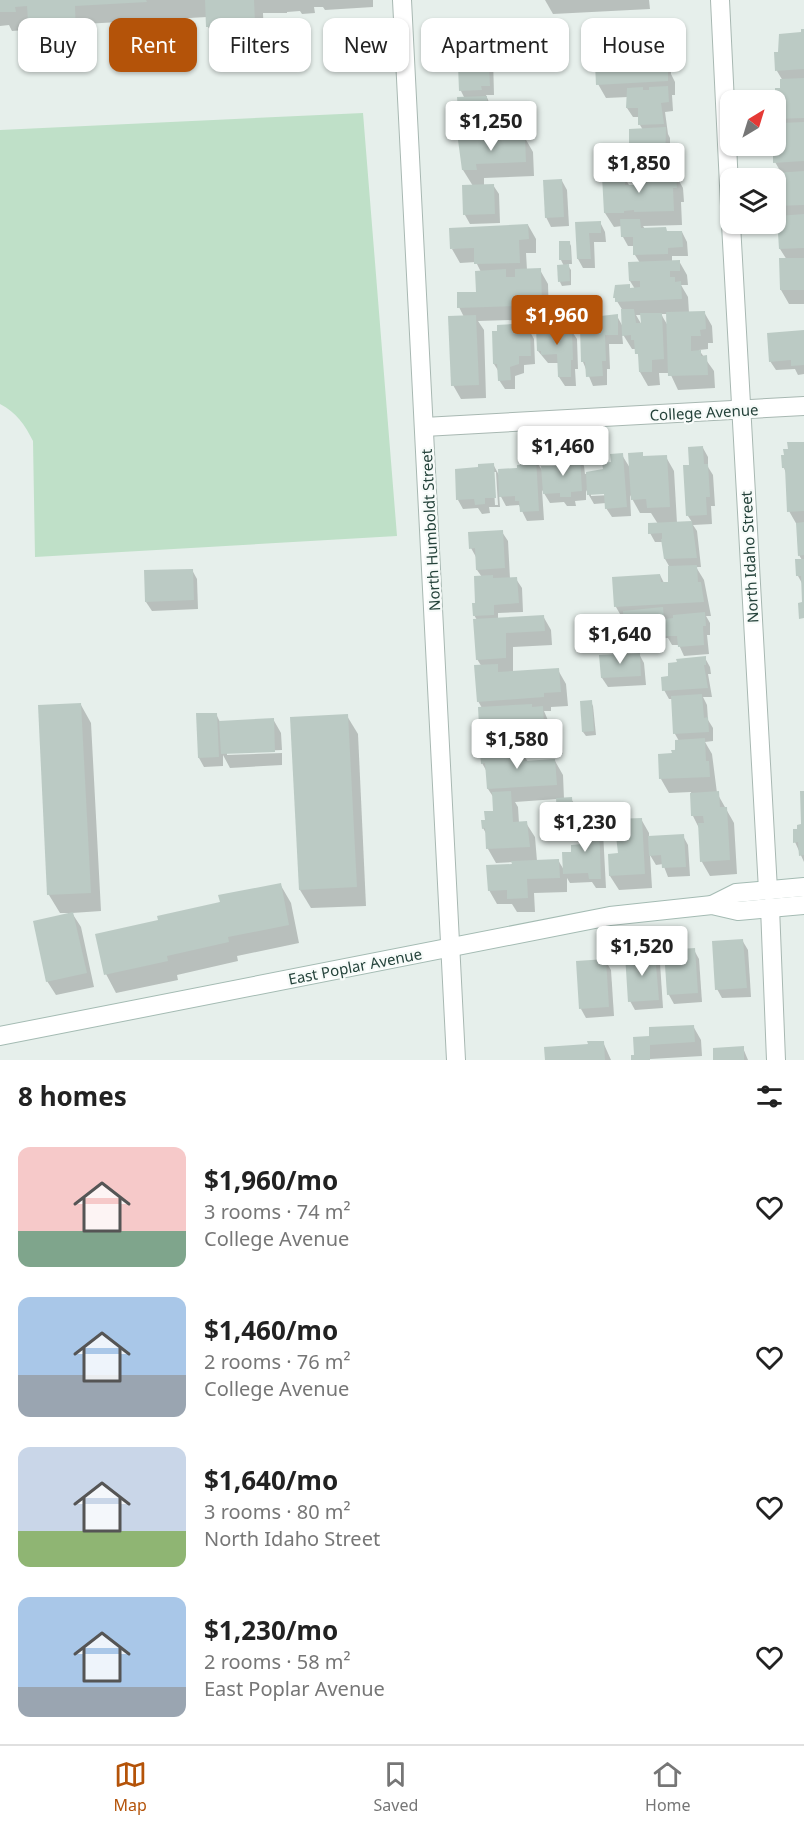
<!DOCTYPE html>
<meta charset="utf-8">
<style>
:root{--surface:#fff;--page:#f6f6f6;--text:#222;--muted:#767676;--line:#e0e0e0;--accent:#b45309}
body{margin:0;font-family:"Noto Sans",sans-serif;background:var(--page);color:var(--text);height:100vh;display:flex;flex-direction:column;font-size:22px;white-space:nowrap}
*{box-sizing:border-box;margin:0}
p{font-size:20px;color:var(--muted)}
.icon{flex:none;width:33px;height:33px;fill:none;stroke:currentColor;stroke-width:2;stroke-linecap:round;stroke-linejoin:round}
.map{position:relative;height:1060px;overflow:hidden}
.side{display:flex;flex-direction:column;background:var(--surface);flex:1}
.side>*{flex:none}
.hud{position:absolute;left:18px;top:18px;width:768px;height:54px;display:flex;gap:12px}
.needle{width:39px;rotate:38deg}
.tools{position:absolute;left:720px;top:90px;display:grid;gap:12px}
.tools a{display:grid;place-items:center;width:66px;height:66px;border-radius:12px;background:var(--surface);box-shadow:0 2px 4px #0004;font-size:30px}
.price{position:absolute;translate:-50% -51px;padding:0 14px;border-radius:6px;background:#fff;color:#222;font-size:20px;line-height:39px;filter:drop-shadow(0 2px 3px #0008)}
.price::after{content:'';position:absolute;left:50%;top:36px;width:18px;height:14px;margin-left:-9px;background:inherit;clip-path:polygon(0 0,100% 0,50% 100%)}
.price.active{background:var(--accent);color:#fff}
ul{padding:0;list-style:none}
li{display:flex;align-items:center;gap:18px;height:150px;padding:0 18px}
li span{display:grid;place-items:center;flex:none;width:168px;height:120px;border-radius:12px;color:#555}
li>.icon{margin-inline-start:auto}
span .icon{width:72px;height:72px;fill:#fffc;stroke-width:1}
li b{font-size:26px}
h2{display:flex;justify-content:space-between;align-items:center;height:72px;padding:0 18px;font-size:26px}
.chip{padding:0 21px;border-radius:12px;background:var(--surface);box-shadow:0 2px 4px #0004;font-size:21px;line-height:54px}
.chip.active{background:var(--accent);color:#fff}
.menu{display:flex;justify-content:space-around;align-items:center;height:84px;border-top:2px solid var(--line);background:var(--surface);font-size:16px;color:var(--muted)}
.menu a{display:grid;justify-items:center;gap:3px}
.menu .active{color:var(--accent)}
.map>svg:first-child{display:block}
.green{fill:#bfe0c8}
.shadow{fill:#0003;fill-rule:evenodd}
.building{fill:#bbcac4}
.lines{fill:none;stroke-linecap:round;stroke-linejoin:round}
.minor-casing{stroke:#a8b8b2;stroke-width:20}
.tertiary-casing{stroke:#a8b8b2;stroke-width:20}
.secondary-casing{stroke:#a4bbb3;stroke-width:20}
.minor{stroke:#fff;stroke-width:18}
.tertiary{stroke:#fff;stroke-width:18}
.secondary{stroke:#fff;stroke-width:18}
.labels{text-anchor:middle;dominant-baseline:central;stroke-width:4.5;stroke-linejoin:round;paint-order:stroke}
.street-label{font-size:15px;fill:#24423a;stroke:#f7fbf9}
</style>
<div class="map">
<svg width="804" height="1060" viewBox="0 0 804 1060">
<rect width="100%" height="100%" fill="#e6efeb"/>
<path class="green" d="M 363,113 L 397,536 L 35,557 L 33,441 C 25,425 16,412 0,404 L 0,130 Z"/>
<g class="shadow">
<path d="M 0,0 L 373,0 L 373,7 L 325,10 L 323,7 L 314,7 L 315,13 L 302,14 L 300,11 L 287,12 L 287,13 L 263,13 L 264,40 L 262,40 L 262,44 L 249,44 L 246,40 L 234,41 L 234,45 L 219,46 L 208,27 L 207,17 L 84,24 L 86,53 L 41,55 L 30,37 L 29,25 L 25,25 L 25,30 L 12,31 L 9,25 L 0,26 Z"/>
<path d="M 545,0 L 649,0 L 650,9 L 553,14 Z"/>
<path d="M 804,30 L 804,304 L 789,304 L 781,290 L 787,260 L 780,249 L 785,217 L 779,205 L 782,174 L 775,162 L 783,145 L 782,128 L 780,128 L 776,120 L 776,108 L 777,108 L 783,81 L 777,71 L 779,53 L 803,34 Z"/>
<path d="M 661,39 L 670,53 L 671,74 L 675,82 L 675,95 L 672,95 L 673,111 L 665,112 L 668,134 L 670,138 L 670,174 L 675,174 L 683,188 L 684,202 L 681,202 L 682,225 L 643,226 L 645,229 L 668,233 L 682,232 L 687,242 L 688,256 L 672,256 L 672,261 L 679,261 L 687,275 L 688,285 L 681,285 L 688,297 L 689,313 L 704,312 L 712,326 L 713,343 L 708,343 L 708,349 L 699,350 L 714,371 L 715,388 L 678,390 L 670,373 L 659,373 L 660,385 L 648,386 L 640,372 L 640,360 L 636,349 L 632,349 L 622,333 L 623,344 L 609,344 L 610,369 L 607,369 L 607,385 L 593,386 L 583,362 L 594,328 L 617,316 L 623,327 L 623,311 L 615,298 L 631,289 L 635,289 L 630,281 L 640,263 L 635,255 L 635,246 L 628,246 L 623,237 L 622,226 L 614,227 L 605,213 L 624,176 L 630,187 L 644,186 L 653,175 L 649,165 L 643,165 L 631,146 L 643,130 L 640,125 L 640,117 L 633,117 L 627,108 L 628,97 L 606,98 L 598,84 L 641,42 ZM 661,314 L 667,314 L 668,326 ZM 636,315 L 642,315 L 643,327 Z"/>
<path d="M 487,49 L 493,58 L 494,95 L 486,95 L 491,107 L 491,116 L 486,116 L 486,118 L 489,124 L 502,123 L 507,132 L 507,139 L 525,138 L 533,152 L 534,176 L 484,178 L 484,185 L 493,185 L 499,194 L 500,223 L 470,224 L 465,215 L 464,186 L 473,186 L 463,170 L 489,140 L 487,136 L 466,137 L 460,128 L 465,99 L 461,91 L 460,72 L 456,64 Z"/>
<path d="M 562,181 L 567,190 L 569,226 L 551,227 L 546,217 Z"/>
<path d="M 600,222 L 605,232 L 606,242 L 594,242 L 595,268 L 583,268 L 578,259 L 576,223 Z"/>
<path d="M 528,225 L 536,239 L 536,253 L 526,253 L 527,270 L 540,270 L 548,284 L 549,319 L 478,321 L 484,330 L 486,398 L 461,399 L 453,385 L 464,317 L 459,307 L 478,293 L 481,272 L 476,262 L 460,263 L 452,249 Z"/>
<path d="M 569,242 L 571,246 L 572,264 L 567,264 L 571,270 L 571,285 L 562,286 L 560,282 L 564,266 L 561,260 Z"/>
<path d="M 562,323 L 566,330 L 571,330 L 577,339 L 578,369 L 575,369 L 576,386 L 565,386 L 559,377 L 559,363 L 548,363 L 538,351 Z"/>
<path d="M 512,326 L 515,332 L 529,330 L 534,339 L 535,364 L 524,365 L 524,373 L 515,376 L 515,389 L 505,389 L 499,380 L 499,372 L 494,364 Z"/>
<path d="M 804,334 L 804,374 L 798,375 L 795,369 L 776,370 L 770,361 Z"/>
<path d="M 804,443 L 804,600 L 803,585 L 798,576 L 802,560 L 799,555 L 797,525 L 789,511 L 786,473 L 784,468 Z"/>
<path d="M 703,448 L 708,457 L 708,467 L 713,475 L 715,506 L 711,506 L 712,524 L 693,525 L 697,531 L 701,567 L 696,567 L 704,580 L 711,616 L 706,616 L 710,623 L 710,635 L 707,635 L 709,654 L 684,656 L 679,645 L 672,645 L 668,638 L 631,640 L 625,630 L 624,621 L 616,607 L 614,578 L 660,575 L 664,583 L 670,583 L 669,566 L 665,559 L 663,542 L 655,542 L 650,533 L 658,524 L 651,513 L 640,513 L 630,495 L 631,516 L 612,517 L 606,508 L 606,503 L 594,504 L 586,490 L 586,500 L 575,501 L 576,506 L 567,506 L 564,502 L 550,503 L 542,490 L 544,520 L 527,521 L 519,505 L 506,506 L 499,493 L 500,507 L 489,507 L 490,513 L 482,514 L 478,508 L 463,509 L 458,500 L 479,469 L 493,464 L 500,477 L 535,459 L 543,472 L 564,468 L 579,456 L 584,466 L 585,474 L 604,470 L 622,455 L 630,468 L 644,458 L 666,457 L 674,471 L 677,523 L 692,522 L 688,516 L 690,467 ZM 493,472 L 496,472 L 498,505 L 495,505 ZM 612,492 L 612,495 L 591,496 L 591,493 Z"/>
<path d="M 502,532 L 508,541 L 510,579 L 516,579 L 522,588 L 523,612 L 498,613 L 498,619 L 543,616 L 551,630 L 552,645 L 513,647 L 513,672 L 558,670 L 566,684 L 568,706 L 551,707 L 551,711 L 544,711 L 550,725 L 553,724 L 562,738 L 563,754 L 525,757 L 528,762 L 555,761 L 563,775 L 564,799 L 571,799 L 574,803 L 574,820 L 561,820 L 558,816 L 557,799 L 515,802 L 518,807 L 519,823 L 526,823 L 535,837 L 537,861 L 558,860 L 564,870 L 573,853 L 585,845 L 598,822 L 603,832 L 606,888 L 596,888 L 592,882 L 570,883 L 567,878 L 567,892 L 534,893 L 535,912 L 517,912 L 512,904 L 497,904 L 489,890 L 513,865 L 513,862 L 496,863 L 488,849 L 487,835 L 483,828 L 494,812 L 494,798 L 488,789 L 487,772 L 482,763 L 487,753 L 482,745 L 482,708 L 478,701 L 482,667 L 477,659 L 477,620 L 474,615 L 482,577 L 477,570 L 476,557 L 471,548 Z"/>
<path d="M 192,570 L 197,579 L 198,609 L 152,611 L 146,602 Z"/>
<path d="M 639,654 L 644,663 L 646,685 L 608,687 L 602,678 L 601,657 Z"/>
<path d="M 705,658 L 710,667 L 711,674 L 708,674 L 712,697 L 703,697 L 707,705 L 708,720 L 713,728 L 713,741 L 705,742 L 712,754 L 717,793 L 734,823 L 737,874 L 710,876 L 702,862 L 699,828 L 693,816 L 691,792 L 669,793 L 661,779 L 679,741 L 675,734 L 673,699 L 669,699 L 664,690 L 670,677 Z"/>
<path d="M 591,702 L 593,706 L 596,735 L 586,736 L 583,732 Z"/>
<path d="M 81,705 L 91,723 L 101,911 L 72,913 L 81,927 L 94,987 L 56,995 L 47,981 L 68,914 L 68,913 L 60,913 L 49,895 Z"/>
<path d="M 216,714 L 220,722 L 273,719 L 281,733 L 282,750 L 227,752 L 227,755 L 282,753 L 282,765 L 230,768 L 223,755 L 223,766 L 204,767 L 199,758 Z"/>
<path d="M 347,716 L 358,734 L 366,906 L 311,908 L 300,890 Z"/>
<path d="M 804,792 L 804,862 L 795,842 L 798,830 L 803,826 Z"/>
<path d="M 641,819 L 649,833 L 649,837 L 683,836 L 688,845 L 690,876 L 668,877 L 663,864 L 656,865 L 650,855 L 652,888 L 619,890 L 610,876 L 620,854 Z"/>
<path d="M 280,884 L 291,903 L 299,943 L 237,956 L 238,961 L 177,975 L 178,980 L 116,993 L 106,974 L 160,921 Z"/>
<path d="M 742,940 L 748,950 L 751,997 L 722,998 L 717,989 Z"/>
<path d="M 694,950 L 699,959 L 702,1002 L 674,1004 L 669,995 L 666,952 Z"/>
<path d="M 654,954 L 660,963 L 663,1008 L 635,1010 L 630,1001 Z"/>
<path d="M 605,960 L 611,970 L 614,1016 L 586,1018 L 581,1009 Z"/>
<path d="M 693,1026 L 701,1040 L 702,1056 L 633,1060 L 632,1056 L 636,1056 L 651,1037 Z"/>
<path d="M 603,1042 L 611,1060 L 546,1060 L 546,1048 L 589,1046 Z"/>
<path d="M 743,1048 L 748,1060 L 715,1060 L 714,1049 Z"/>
</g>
<g class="building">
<path d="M 0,0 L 146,0 L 147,2 L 75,6 L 76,35 L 29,37 L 27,6 L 15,7 L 16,12 L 0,12 Z"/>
<path d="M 205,0 L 254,0 L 255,22 L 252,22 L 252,25 L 237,26 L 236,22 L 224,23 L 224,27 L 206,27 Z"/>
<path d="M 801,29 L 804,29 L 804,69 L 775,71 L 774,52 L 778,52 L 779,34 L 801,32 Z"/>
<path d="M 662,37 L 664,66 L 668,66 L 668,81 L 596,85 L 594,43 L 640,41 L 640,38 Z"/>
<path d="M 488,48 L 490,86 L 481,86 L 482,90 L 459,91 L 458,65 L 454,65 L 454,49 Z"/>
<path d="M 804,78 L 804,118 L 776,119 L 775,88 L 780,88 L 780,79 Z"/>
<path d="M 668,86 L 669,102 L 661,103 L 664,124 L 638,125 L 638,108 L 626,108 L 627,88 L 643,87 L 643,90 L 649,90 L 649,87 Z"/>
<path d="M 487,96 L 487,107 L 482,107 L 482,118 L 487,117 L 488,122 L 502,122 L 503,134 L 484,134 L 484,127 L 459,128 L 457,97 Z"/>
<path d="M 804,122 L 804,161 L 773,163 L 773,150 L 777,150 L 777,143 L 782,143 L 781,123 Z"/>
<path d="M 666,127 L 665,168 L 648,169 L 647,156 L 636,156 L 636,146 L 629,146 L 629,129 Z"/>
<path d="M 525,137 L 526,162 L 476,164 L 477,170 L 462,170 L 458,140 Z"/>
<path d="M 804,171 L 804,205 L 777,206 L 774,173 Z"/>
<path d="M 676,173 L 677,188 L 673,188 L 674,211 L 634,212 L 634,210 L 624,211 L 624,213 L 604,213 L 602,176 L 625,175 L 625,185 L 642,185 L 642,174 Z"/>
<path d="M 562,179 L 564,217 L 545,218 L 543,180 Z"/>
<path d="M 494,184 L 495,214 L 463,215 L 462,185 Z"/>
<path d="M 804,214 L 804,248 L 779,249 L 777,216 Z"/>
<path d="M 620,219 L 640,219 L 641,228 L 666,227 L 667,231 L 682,231 L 683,247 L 668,248 L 668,254 L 633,255 L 633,237 L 621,237 Z"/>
<path d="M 601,221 L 601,233 L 589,233 L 591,259 L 577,259 L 575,222 Z"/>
<path d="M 528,224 L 529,239 L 519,240 L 520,263 L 474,264 L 474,248 L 450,249 L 449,228 Z"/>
<path d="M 559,241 L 570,241 L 571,260 L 559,260 Z"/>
<path d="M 779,258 L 804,258 L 804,290 L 780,290 Z"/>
<path d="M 680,260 L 680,271 L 670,271 L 670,277 L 675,277 L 675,282 L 681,281 L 682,299 L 615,302 L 615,298 L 613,298 L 615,285 L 630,284 L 630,288 L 640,287 L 640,281 L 629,281 L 628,262 Z"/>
<path d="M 569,264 L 570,281 L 558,282 L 557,265 Z"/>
<path d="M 541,268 L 542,305 L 457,308 L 457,292 L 476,292 L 475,271 L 506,269 L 506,277 L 515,277 L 515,269 Z"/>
<path d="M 621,309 L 634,309 L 636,323 L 641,323 L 640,313 L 662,313 L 664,359 L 652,360 L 652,372 L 639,372 L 638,354 L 635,354 L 634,340 L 631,340 L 631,335 L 622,336 Z"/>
<path d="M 705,311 L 706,329 L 700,330 L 701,336 L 691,336 L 691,351 L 701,350 L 701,356 L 707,355 L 708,375 L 668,376 L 666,312 Z"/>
<path d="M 618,314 L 618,335 L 605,335 L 606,361 L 602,361 L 603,376 L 586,377 L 585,362 L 581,362 L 580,327 L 592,327 L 592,317 Z"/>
<path d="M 476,315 L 479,385 L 451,386 L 448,316 Z"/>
<path d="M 563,321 L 563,329 L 572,329 L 573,360 L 571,360 L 571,377 L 558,377 L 557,354 L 541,355 L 541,351 L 537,351 L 536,328 L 552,329 L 552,322 Z"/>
<path d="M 513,324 L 513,330 L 530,329 L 531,356 L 519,356 L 519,364 L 510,367 L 511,380 L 498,381 L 497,364 L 493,364 L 492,331 L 497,331 L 497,325 Z"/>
<path d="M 804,330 L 804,365 L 791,366 L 791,360 L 769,362 L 767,333 Z"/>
<path d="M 787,442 L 804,442 L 804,511 L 787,512 L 785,468 L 782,468 L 781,455 L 784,455 L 783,449 L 788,449 Z"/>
<path d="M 703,446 L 704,464 L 708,464 L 710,497 L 706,497 L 707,515 L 686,516 L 683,465 L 689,465 L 688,447 Z"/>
<path d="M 643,452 L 643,456 L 667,455 L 670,507 L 647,508 L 646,499 L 631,500 L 628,453 Z"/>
<path d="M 623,453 L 627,507 L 605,509 L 604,494 L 587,495 L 586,472 L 603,469 L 602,463 L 611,462 L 610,454 Z"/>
<path d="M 580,455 L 582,491 L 571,492 L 571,497 L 560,497 L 560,493 L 543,494 L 541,466 L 563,466 L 562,456 Z"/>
<path d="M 536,457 L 539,511 L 520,512 L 519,501 L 515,501 L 515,496 L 499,497 L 498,469 L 517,468 L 517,465 L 520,465 L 519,458 Z"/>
<path d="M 494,463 L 496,498 L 485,498 L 485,504 L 475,505 L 474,499 L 456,500 L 455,469 L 478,467 L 478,464 Z"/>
<path d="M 692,521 L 697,558 L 664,559 L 661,539 L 662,539 L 662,533 L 648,534 L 648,523 Z"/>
<path d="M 804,522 L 804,555 L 798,556 L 796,523 Z"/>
<path d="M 503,530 L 505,568 L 476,570 L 475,548 L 469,549 L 468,532 Z"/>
<path d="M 795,559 L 804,559 L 804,618 L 799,619 L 798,603 L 802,602 L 801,576 L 796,576 Z"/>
<path d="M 697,565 L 698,582 L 701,582 L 704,602 L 614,607 L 612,577 L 660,574 L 661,582 L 668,582 L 668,566 Z"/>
<path d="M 193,569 L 194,600 L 145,602 L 144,570 Z"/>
<path d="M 493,575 L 493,578 L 517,577 L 519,603 L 494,605 L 494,615 L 473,616 L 472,603 L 475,603 L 474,576 Z"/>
<path d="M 663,607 L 664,619 L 673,618 L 673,615 L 705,612 L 706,626 L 703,626 L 704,645 L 678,647 L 677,636 L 665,636 L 665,629 L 624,631 L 623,611 Z"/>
<path d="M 544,615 L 545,631 L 506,633 L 506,658 L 476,660 L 473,619 Z"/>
<path d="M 640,653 L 641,676 L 601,678 L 599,655 Z"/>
<path d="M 706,656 L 706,665 L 704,665 L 708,688 L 662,691 L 661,677 L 668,676 L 668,663 L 677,662 L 676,659 Z"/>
<path d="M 498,664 L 498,672 L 559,668 L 561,692 L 544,693 L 544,697 L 477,702 L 474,665 Z"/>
<path d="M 702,694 L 704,718 L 708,717 L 709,732 L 673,734 L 671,696 Z"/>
<path d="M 592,700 L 594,731 L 582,732 L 580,701 Z"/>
<path d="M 81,703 L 91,893 L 47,895 L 38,705 Z"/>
<path d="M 532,704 L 532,707 L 543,706 L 544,723 L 554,723 L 556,741 L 480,745 L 478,707 Z"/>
<path d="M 196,713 L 217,713 L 219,757 L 198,758 Z"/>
<path d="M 348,714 L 357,887 L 299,890 L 290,717 Z"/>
<path d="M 274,718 L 275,752 L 221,754 L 219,721 Z"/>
<path d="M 705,738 L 706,761 L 709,761 L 710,777 L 659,779 L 658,754 L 672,753 L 671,750 L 675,750 L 675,740 Z"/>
<path d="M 523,750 L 524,761 L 555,759 L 557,785 L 487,789 L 485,763 L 481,764 L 480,752 Z"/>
<path d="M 511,791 L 513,822 L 527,821 L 530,847 L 486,849 L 485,828 L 482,829 L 481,820 L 485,820 L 484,811 L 493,811 L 492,792 Z"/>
<path d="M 719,791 L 720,807 L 727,807 L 730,860 L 700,862 L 698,823 L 704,823 L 703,816 L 691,816 L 690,793 Z"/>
<path d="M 800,791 L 804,791 L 804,855 L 799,856 L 798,842 L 793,843 L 793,829 L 797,829 L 797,825 L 801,824 Z"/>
<path d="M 572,797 L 573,816 L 557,817 L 556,798 Z"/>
<path d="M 642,818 L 645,874 L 609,876 L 608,854 L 618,853 L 614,819 Z"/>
<path d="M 582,821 L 599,821 L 601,879 L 589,879 L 588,873 L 563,874 L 562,852 L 571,852 L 571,845 L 583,844 Z"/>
<path d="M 684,834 L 686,867 L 662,868 L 661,855 L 649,856 L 648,836 Z"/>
<path d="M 559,859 L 560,878 L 527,879 L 528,898 L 507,899 L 507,890 L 488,891 L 486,865 L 512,864 L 511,861 Z"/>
<path d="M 281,883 L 289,925 L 228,937 L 229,942 L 167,956 L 168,961 L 104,975 L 95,934 L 158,920 L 157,916 L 220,902 L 218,895 Z"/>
<path d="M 73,912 L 87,973 L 46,982 L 33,921 Z"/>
<path d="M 743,939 L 747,988 L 715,990 L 712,941 Z"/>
<path d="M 695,948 L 698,993 L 667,995 L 664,950 Z"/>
<path d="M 655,953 L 659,1000 L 628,1002 L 625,954 Z"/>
<path d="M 606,959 L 609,1007 L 579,1009 L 576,961 Z"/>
<path d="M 694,1025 L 695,1042 L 650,1045 L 650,1060 L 631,1060 L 631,1055 L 634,1055 L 633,1037 L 649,1036 L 649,1027 Z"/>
<path d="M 587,1041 L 604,1041 L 605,1060 L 545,1060 L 544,1047 L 588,1044 Z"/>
<path d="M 744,1046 L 744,1060 L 713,1060 L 713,1048 Z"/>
</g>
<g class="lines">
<defs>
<g id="minor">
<path d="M 720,0 L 730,206"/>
<path d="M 731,224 L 768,890"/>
<path d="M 424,427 L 804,406"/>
<path d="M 770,907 L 776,1060"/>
</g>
<path id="tertiary" d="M 402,0 L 456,1060"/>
<g id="secondary">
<path d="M 712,905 L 736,893 L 804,887"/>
<path d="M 0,1036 L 610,916 L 712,905 L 738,911 L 804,905"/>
</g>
</defs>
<use href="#minor" class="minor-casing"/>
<use href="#tertiary" class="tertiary-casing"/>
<use href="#secondary" class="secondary-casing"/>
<use href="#minor" class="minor"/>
<use href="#tertiary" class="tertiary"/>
<use href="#secondary" class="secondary"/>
</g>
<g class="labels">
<g class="street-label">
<text transform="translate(704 412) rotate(-3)">College Avenue</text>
<text transform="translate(430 530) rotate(-93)">North Humboldt Street</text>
<text transform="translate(749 557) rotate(-93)">North Idaho Street</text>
<text transform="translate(355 966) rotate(-11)">East Poplar Avenue</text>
</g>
</g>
</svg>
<div class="tools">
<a><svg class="needle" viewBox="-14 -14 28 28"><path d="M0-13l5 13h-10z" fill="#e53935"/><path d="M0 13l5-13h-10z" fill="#767676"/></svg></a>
<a><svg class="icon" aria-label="layers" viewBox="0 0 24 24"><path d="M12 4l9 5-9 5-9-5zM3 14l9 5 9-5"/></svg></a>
</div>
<b class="price" style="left:491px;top:152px">$1,250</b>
<b class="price" style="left:639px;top:194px">$1,850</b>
<b class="price active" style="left:557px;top:346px">$1,960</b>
<b class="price" style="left:563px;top:477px">$1,460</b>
<b class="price" style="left:620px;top:665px">$1,640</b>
<b class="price" style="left:517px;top:770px">$1,580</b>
<b class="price" style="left:585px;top:853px">$1,230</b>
<b class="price" style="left:642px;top:977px">$1,520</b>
<div class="hud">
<a class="chip">Buy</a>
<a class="chip active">Rent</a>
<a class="chip">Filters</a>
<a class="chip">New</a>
<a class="chip">Apartment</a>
<a class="chip">House</a>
</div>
</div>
<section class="side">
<h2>8 homes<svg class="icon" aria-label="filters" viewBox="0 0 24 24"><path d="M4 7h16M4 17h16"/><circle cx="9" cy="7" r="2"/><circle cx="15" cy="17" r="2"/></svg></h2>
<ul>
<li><span style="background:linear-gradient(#f6c9c9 70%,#7fa58c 0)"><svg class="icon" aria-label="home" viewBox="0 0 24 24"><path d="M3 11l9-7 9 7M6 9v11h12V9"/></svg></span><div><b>$1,960/mo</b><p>3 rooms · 74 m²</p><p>College Avenue</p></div><svg class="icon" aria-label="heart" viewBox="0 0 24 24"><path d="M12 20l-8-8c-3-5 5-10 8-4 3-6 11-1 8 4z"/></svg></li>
<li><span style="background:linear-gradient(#a9c7e8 65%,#9aa5b1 0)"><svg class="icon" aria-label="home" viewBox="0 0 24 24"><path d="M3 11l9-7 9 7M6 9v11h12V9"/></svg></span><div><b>$1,460/mo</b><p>2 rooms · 76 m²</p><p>College Avenue</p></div><svg class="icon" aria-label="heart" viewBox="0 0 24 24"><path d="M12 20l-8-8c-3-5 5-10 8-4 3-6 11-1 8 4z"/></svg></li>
<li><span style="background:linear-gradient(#c9d6e8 70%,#8fb573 0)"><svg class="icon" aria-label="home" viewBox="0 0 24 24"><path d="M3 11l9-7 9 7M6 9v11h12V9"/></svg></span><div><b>$1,640/mo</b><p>3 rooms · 80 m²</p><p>North Idaho Street</p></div><svg class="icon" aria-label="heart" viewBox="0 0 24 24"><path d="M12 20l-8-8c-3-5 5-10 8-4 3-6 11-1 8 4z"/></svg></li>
<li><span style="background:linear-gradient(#a9c7e8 75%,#9aa5b1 0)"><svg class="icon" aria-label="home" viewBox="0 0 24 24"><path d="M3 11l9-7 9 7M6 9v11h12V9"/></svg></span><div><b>$1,230/mo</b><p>2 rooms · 58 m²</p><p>East Poplar Avenue</p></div><svg class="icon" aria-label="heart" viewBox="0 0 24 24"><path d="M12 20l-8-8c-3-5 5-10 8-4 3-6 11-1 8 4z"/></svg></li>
</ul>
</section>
<nav class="menu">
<a class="active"><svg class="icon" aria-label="map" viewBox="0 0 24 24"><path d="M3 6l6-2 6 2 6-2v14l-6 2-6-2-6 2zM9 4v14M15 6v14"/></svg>Map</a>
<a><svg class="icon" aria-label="saved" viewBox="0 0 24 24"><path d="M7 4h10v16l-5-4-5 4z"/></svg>Saved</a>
<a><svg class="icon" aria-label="home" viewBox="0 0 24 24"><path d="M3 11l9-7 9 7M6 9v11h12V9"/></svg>Home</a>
</nav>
